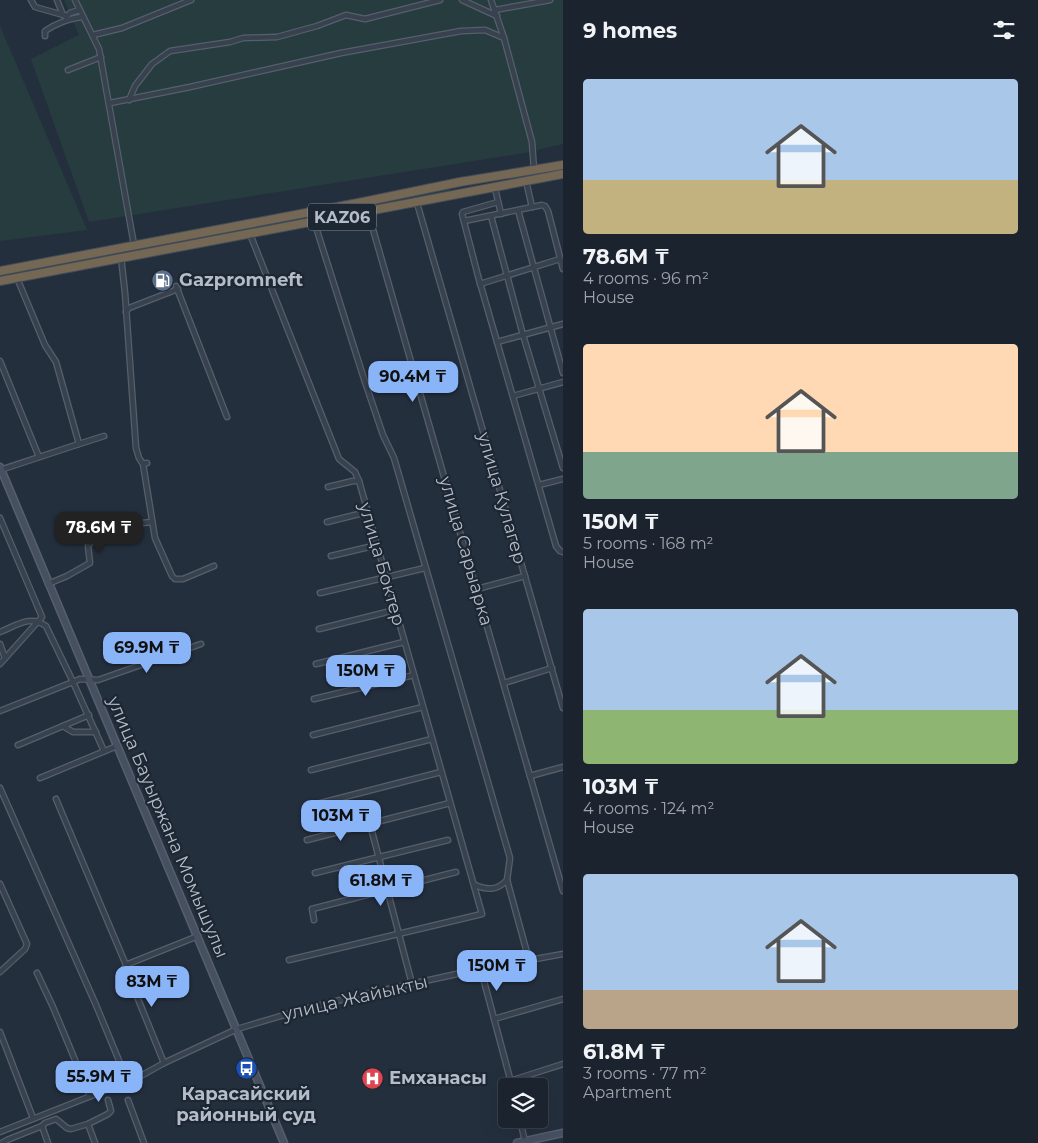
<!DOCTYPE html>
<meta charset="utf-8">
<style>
:root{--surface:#1b232e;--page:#242b36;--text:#f1f3f6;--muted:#a0a4aa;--line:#39404a;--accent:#8ab4f8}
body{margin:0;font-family:Montserrat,sans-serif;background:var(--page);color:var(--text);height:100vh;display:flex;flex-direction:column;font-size:19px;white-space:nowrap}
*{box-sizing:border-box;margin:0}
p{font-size:16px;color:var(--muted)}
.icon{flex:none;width:28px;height:28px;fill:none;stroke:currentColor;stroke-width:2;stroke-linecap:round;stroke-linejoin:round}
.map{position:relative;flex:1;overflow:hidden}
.side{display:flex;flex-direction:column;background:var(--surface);width:475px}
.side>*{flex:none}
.controls{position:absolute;left:498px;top:1078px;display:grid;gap:10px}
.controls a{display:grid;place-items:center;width:50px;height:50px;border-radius:5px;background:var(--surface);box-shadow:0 5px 20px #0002,0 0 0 1px var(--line);font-size:25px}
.price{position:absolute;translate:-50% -42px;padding:0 11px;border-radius:10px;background:var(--accent);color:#111;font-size:16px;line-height:32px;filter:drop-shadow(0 1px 2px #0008)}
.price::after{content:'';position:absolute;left:50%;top:30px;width:15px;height:11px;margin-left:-8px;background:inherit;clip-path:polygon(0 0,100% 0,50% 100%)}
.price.selected{background:#222;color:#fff}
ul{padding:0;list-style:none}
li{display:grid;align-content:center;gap:10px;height:265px;padding:0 20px}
li span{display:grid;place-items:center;height:155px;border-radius:5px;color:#555}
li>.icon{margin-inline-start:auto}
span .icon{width:90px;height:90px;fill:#fffc;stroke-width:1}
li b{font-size:21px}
h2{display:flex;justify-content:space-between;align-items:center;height:60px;padding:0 20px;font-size:21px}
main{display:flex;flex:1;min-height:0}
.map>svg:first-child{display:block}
.green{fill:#263c3f}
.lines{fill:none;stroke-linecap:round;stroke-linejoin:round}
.street-casing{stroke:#565f6c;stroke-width:7}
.secondary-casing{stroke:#565f6c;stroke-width:9}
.highway-casing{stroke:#434c59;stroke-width:10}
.street{stroke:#38414e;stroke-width:4.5}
.secondary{stroke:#465061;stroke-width:6}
.highway{stroke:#746855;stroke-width:8}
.labels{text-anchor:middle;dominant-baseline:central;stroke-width:4.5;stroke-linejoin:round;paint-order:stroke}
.shield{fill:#1d2633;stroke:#878f9c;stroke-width:1}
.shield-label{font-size:16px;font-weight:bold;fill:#b4bcc9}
.poi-label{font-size:18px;font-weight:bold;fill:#b4bcc9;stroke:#1d2633;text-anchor:start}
.street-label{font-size:18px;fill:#b4bcc9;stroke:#1d2633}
</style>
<main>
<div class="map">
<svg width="563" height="1143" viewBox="0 0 563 1143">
<rect width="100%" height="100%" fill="#242f3e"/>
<g class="green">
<path d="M 64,0 L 563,0 L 563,144 L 524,153 L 89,222 L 31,59 L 79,35 Z"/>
<path d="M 0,26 L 87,230 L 0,241 Z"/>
<path d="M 450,188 L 450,192 L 214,236 L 215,232 Z"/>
</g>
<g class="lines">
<defs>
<g id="street">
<path d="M 31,0 L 35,7 L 67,16"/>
<path d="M 57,0 L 63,15"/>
<path d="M 75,0 L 99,49 L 134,245"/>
<path d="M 462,0 L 497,16"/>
<path d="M 491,0 L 504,38 L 532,142 L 534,170"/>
<path d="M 495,10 L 550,0"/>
<path d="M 66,17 L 70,13 L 79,10"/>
<path d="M 93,35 L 122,28 L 191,0"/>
<path d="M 45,36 L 45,31 C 55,24 70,18 83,17"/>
<path d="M 68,70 L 101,57"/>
<path d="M 129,100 L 135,86 L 152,64 L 170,51 L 230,42 L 243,38 L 277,37 L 317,26 L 346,15 L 365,19 L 440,0"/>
<path d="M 110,103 L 190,87 L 341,53 L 461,31 L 485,30 L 504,38"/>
<path d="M 526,181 L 532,207"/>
<path d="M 495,188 L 501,214"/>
<path d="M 498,202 L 463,212 L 462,214 L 478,276 L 556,546 L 560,551 L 563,552"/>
<path d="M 417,203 L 563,708"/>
<path d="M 518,210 L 563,373"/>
<path d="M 368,212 L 563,891"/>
<path d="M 491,216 L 523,335 L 563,468"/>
<path d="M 314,221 L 364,379 L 383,435 L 394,458 L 510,858 L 507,880 L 529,960"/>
<path d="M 464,221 L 542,205 L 545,206 L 548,211 L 563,269"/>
<path d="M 250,234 L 339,459 L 355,472 L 359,481 L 482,914 L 289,960"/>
<path d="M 121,257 L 125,293 L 136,448 L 139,458 L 143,464 L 147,463"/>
<path d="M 480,284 L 560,259"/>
<path d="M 176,286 L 227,417"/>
<path d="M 126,312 L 129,308 L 178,289"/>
<path d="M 497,342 L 563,324"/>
<path d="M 0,361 L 39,457"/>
<path d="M 513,396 L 563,382"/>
<path d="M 79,444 L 104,436"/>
<path d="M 143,464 L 155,538 L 172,576 L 175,579 L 183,579 L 214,566"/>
<path d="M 0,470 L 79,444 L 56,362 L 45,345 L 17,278"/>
<path d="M 539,485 L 563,479"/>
<path d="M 328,487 L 353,481 L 359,481"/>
<path d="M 0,518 L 42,617 L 0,664"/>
<path d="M 327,522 L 367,512"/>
<path d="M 331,556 L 377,545"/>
<path d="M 48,584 L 67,576 L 90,563 L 88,546 L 103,527 L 152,522"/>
<path d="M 477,589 L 525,576"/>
<path d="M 320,593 L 425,568"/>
<path d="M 319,629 L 395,610"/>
<path d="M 0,632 C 16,626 30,614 46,626 L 73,682 L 0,711"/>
<path d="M 0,644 L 5,658"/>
<path d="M 316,664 L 404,642"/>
<path d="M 504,683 L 552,668"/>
<path d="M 314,699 L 414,675"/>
<path d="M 63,726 L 89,715"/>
<path d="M 313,735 L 423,707"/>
<path d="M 18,745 L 63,726 L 73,732 L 96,732"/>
<path d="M 104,751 L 73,682 L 80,679 L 98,680 L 201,644"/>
<path d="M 311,770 L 432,739"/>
<path d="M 530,776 L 563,767"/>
<path d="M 40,778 L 117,746"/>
<path d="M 0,788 L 96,1005 L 127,1080"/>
<path d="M 56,799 L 126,965"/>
<path d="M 317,804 L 441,772"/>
<path d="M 370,824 L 412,984"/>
<path d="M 307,840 L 450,803"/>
<path d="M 315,873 L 448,840"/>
<path d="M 0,884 L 27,944 L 25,949 L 0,972"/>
<path d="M 475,885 C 487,890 497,891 507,880"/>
<path d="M 314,920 L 312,909 L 456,872"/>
<path d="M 481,970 L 512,1086"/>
<path d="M 37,973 L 53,1007 L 90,1096"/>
<path d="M 494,1019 L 563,999"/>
<path d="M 0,1032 L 33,1118"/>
<path d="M 164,1063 L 237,1029 L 301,1010 L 356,996 L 475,970 L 563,954"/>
<path d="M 510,1081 L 563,1064"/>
<path d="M 128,1100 L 144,1143"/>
<path d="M 520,1119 L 525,1142"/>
<path d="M 88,1124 L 108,1114 L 111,1111 L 108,1100"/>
<path d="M 0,1132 L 139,1077 L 164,1063 L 125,967 L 128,964 L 198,936"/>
<path d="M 2,1143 L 7,1140 L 42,1126"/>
<path d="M 48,1143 L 42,1126 L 45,1123 L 56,1119 L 67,1128 L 71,1129 L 88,1124 L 95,1143"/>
</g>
<g id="secondary">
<path d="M 0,467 L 284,1143"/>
<path d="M 517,1143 L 563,1133"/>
</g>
<g id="highway">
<path d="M 0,271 L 363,202 L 460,182 L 563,165"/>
<path d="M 0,281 L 563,174"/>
</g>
</defs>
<use href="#street" class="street-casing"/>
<use href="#secondary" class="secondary-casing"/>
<use href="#highway" class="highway-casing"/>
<use href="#street" class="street"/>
<use href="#secondary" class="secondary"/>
<use href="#highway" class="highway"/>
</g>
<defs>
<symbol id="fuel-disc" viewBox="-11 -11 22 22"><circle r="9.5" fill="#5c6f8a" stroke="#1d2633"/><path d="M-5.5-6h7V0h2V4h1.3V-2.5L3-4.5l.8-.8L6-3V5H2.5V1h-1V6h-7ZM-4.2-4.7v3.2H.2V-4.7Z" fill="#fff"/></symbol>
<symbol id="bus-disc" viewBox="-11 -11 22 22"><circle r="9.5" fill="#1a4fb4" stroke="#1d2633"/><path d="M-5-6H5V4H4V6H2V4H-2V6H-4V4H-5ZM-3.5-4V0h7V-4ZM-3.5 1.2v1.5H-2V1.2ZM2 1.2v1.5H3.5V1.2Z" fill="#fff"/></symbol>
<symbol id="hospital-disc" viewBox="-11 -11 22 22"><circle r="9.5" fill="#e0444e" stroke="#1d2633"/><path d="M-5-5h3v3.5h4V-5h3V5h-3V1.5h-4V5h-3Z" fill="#fff"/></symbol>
</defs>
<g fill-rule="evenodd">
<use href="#fuel-disc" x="150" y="268" width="25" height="25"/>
<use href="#bus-disc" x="234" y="1056" width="25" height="25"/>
<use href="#hospital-disc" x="360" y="1066" width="25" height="25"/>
</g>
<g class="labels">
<rect class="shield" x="308" y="203.5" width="68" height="27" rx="4"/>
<g class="shield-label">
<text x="342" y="217">KАZ06</text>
</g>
<g class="poi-label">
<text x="179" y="280">Gazpromneft</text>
<text x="389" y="1078">Емханасы</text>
<text x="246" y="1094" text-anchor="middle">Карасайский<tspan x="246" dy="21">районный суд</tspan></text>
</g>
<g class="street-label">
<text transform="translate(502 498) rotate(74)">улица Кулагер</text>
<text transform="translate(466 551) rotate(74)">улица Сарыарка</text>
<text transform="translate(382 564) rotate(74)">улица Боктер</text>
<text transform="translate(168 827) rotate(67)">улица Бауыржана Момышулы</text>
<text transform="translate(355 998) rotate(-13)">улица Жайыкты</text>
</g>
</g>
</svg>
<div class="controls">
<a><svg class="icon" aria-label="layers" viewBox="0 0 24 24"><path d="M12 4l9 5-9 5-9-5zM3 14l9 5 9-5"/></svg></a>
</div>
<b class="price" style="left:413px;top:403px">90.4M ₸</b>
<b class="price selected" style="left:99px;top:554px">78.6M ₸</b>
<b class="price" style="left:147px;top:674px">69.9M ₸</b>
<b class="price" style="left:366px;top:697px">150M ₸</b>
<b class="price" style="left:341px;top:842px">103M ₸</b>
<b class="price" style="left:381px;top:907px">61.8M ₸</b>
<b class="price" style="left:497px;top:992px">150M ₸</b>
<b class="price" style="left:152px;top:1008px">83M ₸</b>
<b class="price" style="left:99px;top:1103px">55.9M ₸</b>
</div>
<section class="side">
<h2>9 homes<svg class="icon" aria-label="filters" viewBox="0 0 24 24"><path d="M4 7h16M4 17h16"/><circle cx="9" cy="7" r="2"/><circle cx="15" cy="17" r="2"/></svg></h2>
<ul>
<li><span style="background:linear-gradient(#a9c7e8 65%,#c2b280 0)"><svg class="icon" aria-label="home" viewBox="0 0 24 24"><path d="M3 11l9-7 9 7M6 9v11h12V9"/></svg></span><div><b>78.6M ₸</b><p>4 rooms · 96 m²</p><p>House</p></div></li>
<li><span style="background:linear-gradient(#ffd9b3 70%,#7fa58c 0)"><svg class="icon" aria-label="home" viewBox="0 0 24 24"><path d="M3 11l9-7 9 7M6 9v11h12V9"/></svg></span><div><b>150M ₸</b><p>5 rooms · 168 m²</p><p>House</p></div></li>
<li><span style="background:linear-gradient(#a9c7e8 65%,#8fb573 0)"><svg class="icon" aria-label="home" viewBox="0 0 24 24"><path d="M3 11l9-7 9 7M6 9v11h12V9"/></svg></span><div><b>103M ₸</b><p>4 rooms · 124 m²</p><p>House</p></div></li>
<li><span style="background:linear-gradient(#a9c7e8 75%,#b9a48a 0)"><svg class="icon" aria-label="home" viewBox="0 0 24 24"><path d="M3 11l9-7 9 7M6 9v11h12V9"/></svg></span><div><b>61.8M ₸</b><p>3 rooms · 77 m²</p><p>Apartment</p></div></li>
</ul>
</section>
</main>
